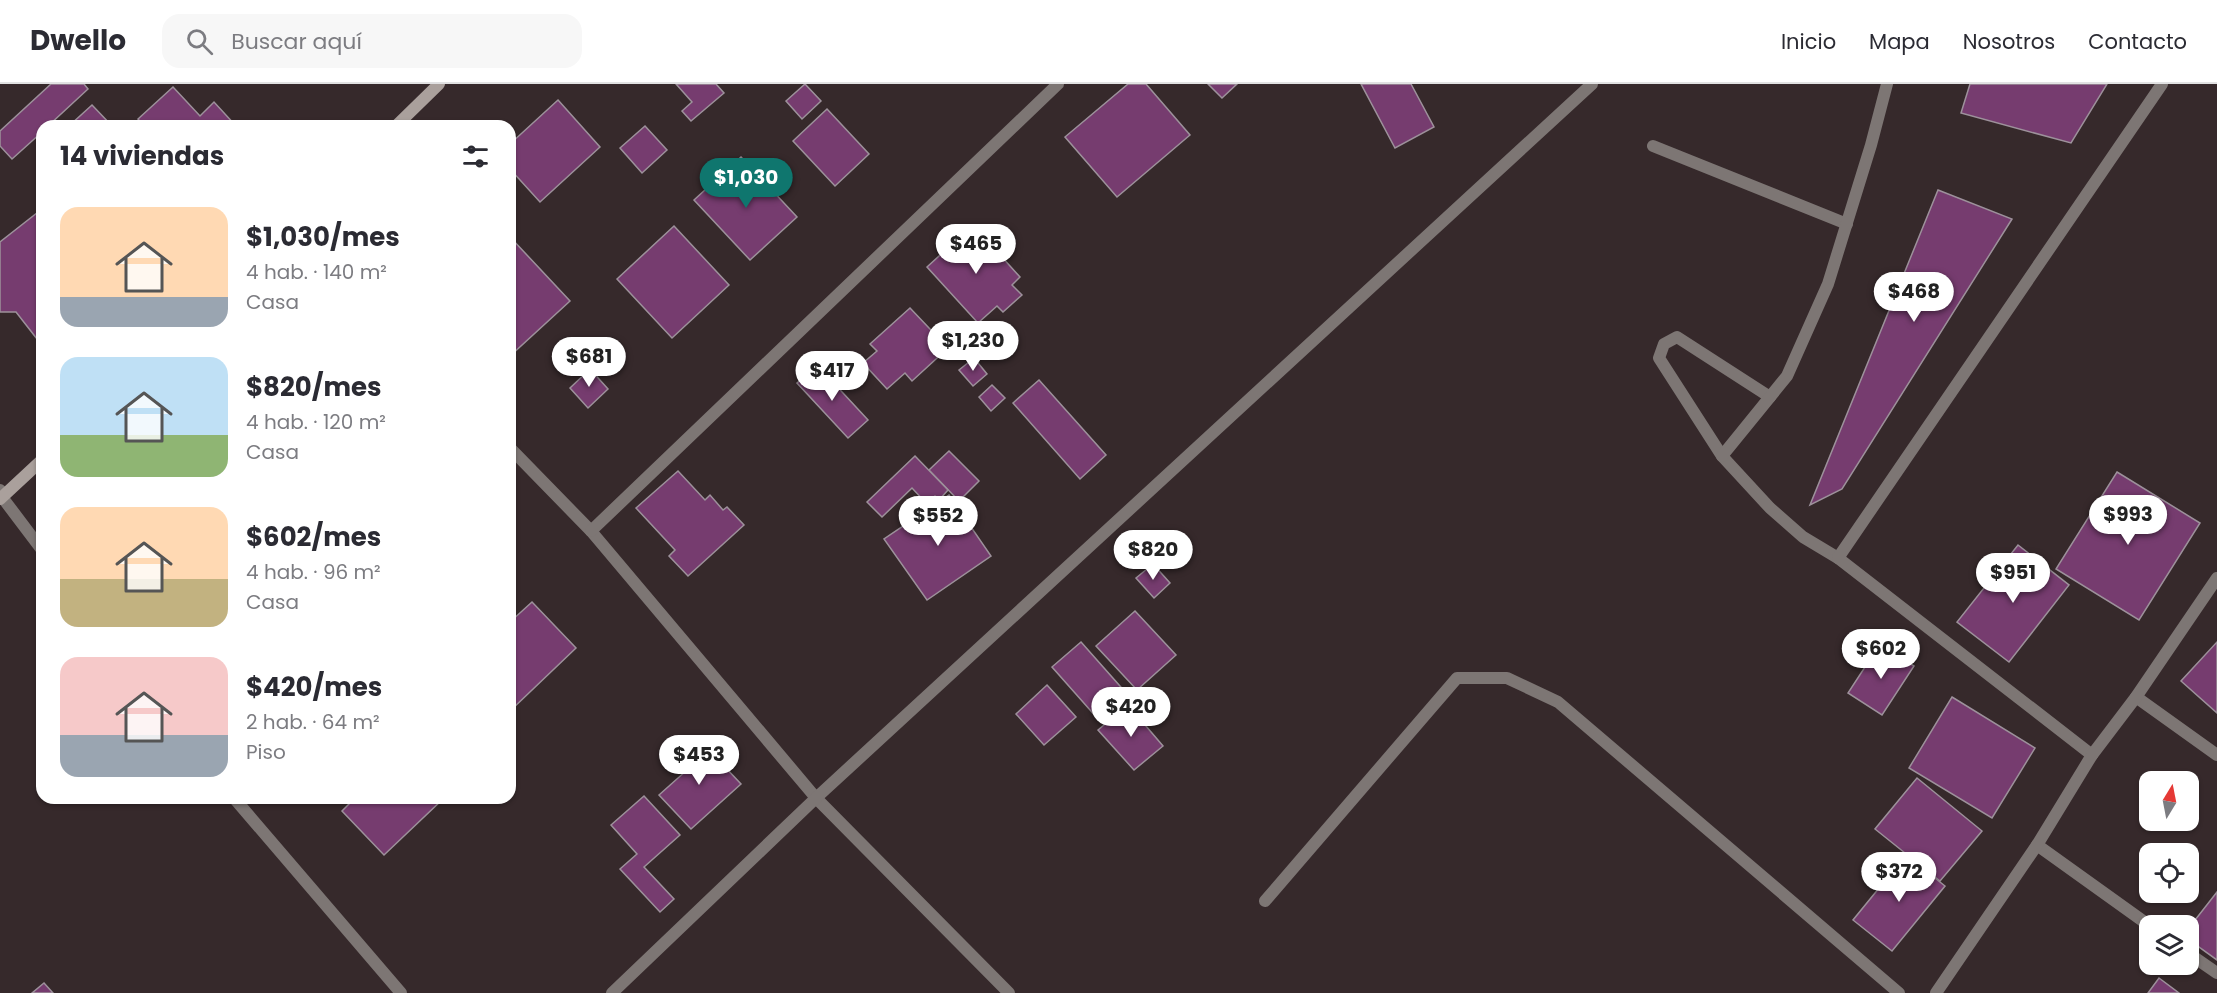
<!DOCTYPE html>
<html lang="es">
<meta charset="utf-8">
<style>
:root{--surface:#fff;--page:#f7f7f7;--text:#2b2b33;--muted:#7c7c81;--line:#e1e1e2;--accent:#0f766e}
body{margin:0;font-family:Poppins,sans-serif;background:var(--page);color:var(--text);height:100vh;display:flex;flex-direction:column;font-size:22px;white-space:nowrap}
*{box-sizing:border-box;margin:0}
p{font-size:20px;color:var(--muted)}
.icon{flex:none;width:33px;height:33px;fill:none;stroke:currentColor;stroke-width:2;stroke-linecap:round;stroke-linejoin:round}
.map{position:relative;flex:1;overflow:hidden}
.sheet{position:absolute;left:36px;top:36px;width:480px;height:684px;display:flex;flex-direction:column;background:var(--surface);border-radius:18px;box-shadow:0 2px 4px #0004}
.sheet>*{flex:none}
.needle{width:39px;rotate:10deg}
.fabs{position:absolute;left:2139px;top:687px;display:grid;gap:12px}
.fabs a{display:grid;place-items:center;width:60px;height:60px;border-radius:12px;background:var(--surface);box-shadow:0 2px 4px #0004;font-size:30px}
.price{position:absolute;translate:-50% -51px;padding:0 14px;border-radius:21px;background:#fff;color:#222;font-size:20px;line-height:39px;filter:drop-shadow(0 2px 3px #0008)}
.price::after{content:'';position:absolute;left:50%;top:36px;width:18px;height:14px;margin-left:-9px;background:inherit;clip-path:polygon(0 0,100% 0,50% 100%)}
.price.current{background:var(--accent);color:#fff}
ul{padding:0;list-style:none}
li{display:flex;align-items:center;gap:18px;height:150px;padding:0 24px}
li span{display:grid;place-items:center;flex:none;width:168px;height:120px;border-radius:18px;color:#555}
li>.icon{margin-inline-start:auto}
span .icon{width:72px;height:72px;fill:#fffc;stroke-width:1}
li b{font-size:26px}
h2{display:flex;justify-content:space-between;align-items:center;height:72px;padding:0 24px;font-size:26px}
header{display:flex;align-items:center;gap:36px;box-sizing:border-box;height:84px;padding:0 30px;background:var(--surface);border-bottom:2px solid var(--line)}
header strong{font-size:28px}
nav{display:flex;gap:33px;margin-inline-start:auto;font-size:21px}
.search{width:420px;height:54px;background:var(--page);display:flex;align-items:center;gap:15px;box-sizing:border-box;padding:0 21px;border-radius:18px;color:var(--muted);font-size:22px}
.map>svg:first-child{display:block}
.building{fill:#763c6f;stroke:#9d919b;stroke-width:1.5}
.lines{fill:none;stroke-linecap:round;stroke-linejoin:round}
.lane{stroke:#7d7674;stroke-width:12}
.street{stroke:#7d7674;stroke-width:12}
.secondary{stroke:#aaa09c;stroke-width:12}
</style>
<header>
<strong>Dwello</strong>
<div class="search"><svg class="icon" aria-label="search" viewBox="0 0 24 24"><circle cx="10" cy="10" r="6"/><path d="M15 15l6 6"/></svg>Buscar aquí</div>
<nav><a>Inicio</a><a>Mapa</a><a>Nosotros</a><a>Contacto</a></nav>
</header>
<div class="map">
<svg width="2217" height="909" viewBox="0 0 2217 909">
<rect width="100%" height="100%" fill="#36292b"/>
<g class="building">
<path d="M 51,0 L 84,0 L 88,5 L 48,42 L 42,42 L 42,48 L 12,75 L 0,62 L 0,47 Z"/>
<path d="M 676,0 L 716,0 L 724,9 L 691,37 L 682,27 L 692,18 Z"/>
<path d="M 805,0 L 821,17 L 802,35 L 786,17 Z"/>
<path d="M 1128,0 L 1146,0 L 1190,51 L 1117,113 L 1065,53 Z"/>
<path d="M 1208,0 L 1237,0 L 1222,14 Z"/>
<path d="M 1361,0 L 1411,0 L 1434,43 L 1395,64 Z"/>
<path d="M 1970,0 L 2107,0 L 2071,59 L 1961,29 Z"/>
<path d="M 173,3 L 200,32 L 214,18 L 236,42 L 144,42 L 138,35 Z"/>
<path d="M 558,16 L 600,63 L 540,118 L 510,85 L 510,60 Z"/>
<path d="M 92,21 L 112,42 L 69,42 Z"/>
<path d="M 827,25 L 869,70 L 835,102 L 793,57 Z"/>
<path d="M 645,42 L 667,66 L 642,89 L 620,64 Z"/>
<path d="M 741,73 L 797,133 L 750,176 L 694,116 Z"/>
<path d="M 1938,106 L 2012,135 L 1842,405 L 1810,421 Z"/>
<path d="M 42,125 L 42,259 L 41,260 L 16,228 L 0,228 L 0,158 Z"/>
<path d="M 973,141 L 1020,193 L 1012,201 L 1022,211 L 1003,228 L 997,222 L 978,239 L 927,183 Z"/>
<path d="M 674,142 L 729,201 L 672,254 L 617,195 Z"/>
<path d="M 511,154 L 570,217 L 510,272 L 510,155 Z"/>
<path d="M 910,224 L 948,264 L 912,297 L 905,289 L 887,305 L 863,279 L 877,267 L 870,260 Z"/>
<path d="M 974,274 L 987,290 L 973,302 L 959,286 Z"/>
<path d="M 817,281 L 868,336 L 848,354 L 797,299 Z"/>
<path d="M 590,285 L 608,305 L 588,324 L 570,304 Z"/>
<path d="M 1039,296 L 1106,371 L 1080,395 L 1013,319 Z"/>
<path d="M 992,301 L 1005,314 L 991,327 L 979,313 Z"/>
<path d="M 949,367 L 979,397 L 959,417 L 929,386 Z"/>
<path d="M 915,372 L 948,406 L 939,416 L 935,412 L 927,420 L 912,404 L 882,433 L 867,418 Z"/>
<path d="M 678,387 L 705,416 L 710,411 L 723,426 L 727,423 L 744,441 L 688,492 L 669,472 L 675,466 L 636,424 Z"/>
<path d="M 2117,388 L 2200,439 L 2139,536 L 2056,485 Z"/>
<path d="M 949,411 L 991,472 L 927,516 L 884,455 Z"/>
<path d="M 2018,461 L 2069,501 L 2009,578 L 1957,538 Z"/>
<path d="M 1153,480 L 1170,499 L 1154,514 L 1136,494 Z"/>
<path d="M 532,518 L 576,564 L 510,627 L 510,538 Z"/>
<path d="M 1135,527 L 1176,571 L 1137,606 L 1096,562 Z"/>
<path d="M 1081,558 L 1127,610 L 1098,635 L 1052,583 Z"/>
<path d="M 2217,558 L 2217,629 L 2181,597 Z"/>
<path d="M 1880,560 L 1914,582 L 1882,631 L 1848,609 Z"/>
<path d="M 1047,601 L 1076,633 L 1044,661 L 1016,630 Z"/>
<path d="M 1952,613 L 2035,664 L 1992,734 L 1909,684 Z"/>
<path d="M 1128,621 L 1163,662 L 1134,686 L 1098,646 Z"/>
<path d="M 689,659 L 701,672 L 708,665 L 741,700 L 691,745 L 659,711 L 687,686 L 674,672 Z"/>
<path d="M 1917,694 L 1982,747 L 1940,797 L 1875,745 Z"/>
<path d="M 644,712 L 680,751 L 644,783 L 674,815 L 660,828 L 620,785 L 637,770 L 611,741 Z"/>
<path d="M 355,714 L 444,714 L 384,771 L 342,727 Z"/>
<path d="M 1906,771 L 1945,802 L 1892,867 L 1853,836 Z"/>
<path d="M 2217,808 L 2217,876 L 2188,855 L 2188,845 Z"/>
<path d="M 2159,894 L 2179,909 L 2148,909 Z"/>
<path d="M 44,899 L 53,909 L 32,909 Z"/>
</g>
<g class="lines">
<g class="lane">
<path d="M 1653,62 L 1847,140"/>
<path d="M 1770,313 L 1677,253 L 1664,260 L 1659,274 L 1722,372 L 1770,424 L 1803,453 L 1838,474"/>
<path d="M 1722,372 L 1787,292 L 1828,200 L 1871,61 L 1887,0"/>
</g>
<g class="street">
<path d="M 510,364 L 591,447 L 816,714 L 1009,909"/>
<path d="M 0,406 L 2,413 L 42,466"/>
<path d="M 591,447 L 1058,0"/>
<path d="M 2136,613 L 2217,671"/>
<path d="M 2092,671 L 1838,474 L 2162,0"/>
<path d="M 234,714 L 401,909"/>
<path d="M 2037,761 L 2150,842"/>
<path d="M 1265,817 L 1457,594 L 1507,594 L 1558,618 L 1899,909"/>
<path d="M 2188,869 L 2217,889"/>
<path d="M 612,909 L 816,714 L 1592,0"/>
<path d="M 1936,909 L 2037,761 L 2092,671 L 2136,613 L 2217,494"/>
</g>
<g class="secondary">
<path d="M 396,42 L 439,0"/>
<path d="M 0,415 L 42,376"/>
</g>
</g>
</svg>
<div class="fabs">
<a><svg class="needle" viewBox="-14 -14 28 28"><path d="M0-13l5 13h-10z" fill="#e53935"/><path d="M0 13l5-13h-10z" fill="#7c7c81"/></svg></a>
<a><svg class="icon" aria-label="locate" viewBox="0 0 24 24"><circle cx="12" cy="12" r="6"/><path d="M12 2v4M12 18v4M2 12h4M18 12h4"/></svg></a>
<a><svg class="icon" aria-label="layers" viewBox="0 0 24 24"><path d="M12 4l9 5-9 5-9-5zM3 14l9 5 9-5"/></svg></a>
</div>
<b class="price current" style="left:746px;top:125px">$1,030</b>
<b class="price" style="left:976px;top:191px">$465</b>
<b class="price" style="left:1914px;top:239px">$468</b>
<b class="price" style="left:973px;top:288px">$1,230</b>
<b class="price" style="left:589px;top:304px">$681</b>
<b class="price" style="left:832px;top:318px">$417</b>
<b class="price" style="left:2128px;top:462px">$993</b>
<b class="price" style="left:938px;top:463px">$552</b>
<b class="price" style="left:1153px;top:497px">$820</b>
<b class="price" style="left:2013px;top:520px">$951</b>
<b class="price" style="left:1881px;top:596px">$602</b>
<b class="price" style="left:1131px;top:654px">$420</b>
<b class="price" style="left:699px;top:702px">$453</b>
<b class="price" style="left:1899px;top:819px">$372</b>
<section class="sheet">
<h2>14 viviendas<svg class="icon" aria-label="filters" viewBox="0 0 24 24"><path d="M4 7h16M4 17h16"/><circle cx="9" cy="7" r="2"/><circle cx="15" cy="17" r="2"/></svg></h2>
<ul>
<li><span style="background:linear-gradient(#ffd9b3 75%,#9aa5b1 0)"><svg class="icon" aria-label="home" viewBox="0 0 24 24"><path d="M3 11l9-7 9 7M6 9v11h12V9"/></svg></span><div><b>$1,030/mes</b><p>4 hab. · 140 m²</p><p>Casa</p></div></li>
<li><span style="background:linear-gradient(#bfe0f5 65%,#8fb573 0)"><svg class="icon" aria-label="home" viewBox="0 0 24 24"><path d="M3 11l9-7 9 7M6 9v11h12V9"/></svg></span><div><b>$820/mes</b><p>4 hab. · 120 m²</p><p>Casa</p></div></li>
<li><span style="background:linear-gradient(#ffd9b3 60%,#c2b280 0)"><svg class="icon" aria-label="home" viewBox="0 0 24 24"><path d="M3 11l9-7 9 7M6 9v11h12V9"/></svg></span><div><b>$602/mes</b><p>4 hab. · 96 m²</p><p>Casa</p></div></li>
<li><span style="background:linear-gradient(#f6c9c9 65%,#9aa5b1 0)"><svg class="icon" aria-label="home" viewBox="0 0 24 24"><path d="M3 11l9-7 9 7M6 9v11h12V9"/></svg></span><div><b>$420/mes</b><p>2 hab. · 64 m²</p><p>Piso</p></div></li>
</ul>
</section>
</div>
